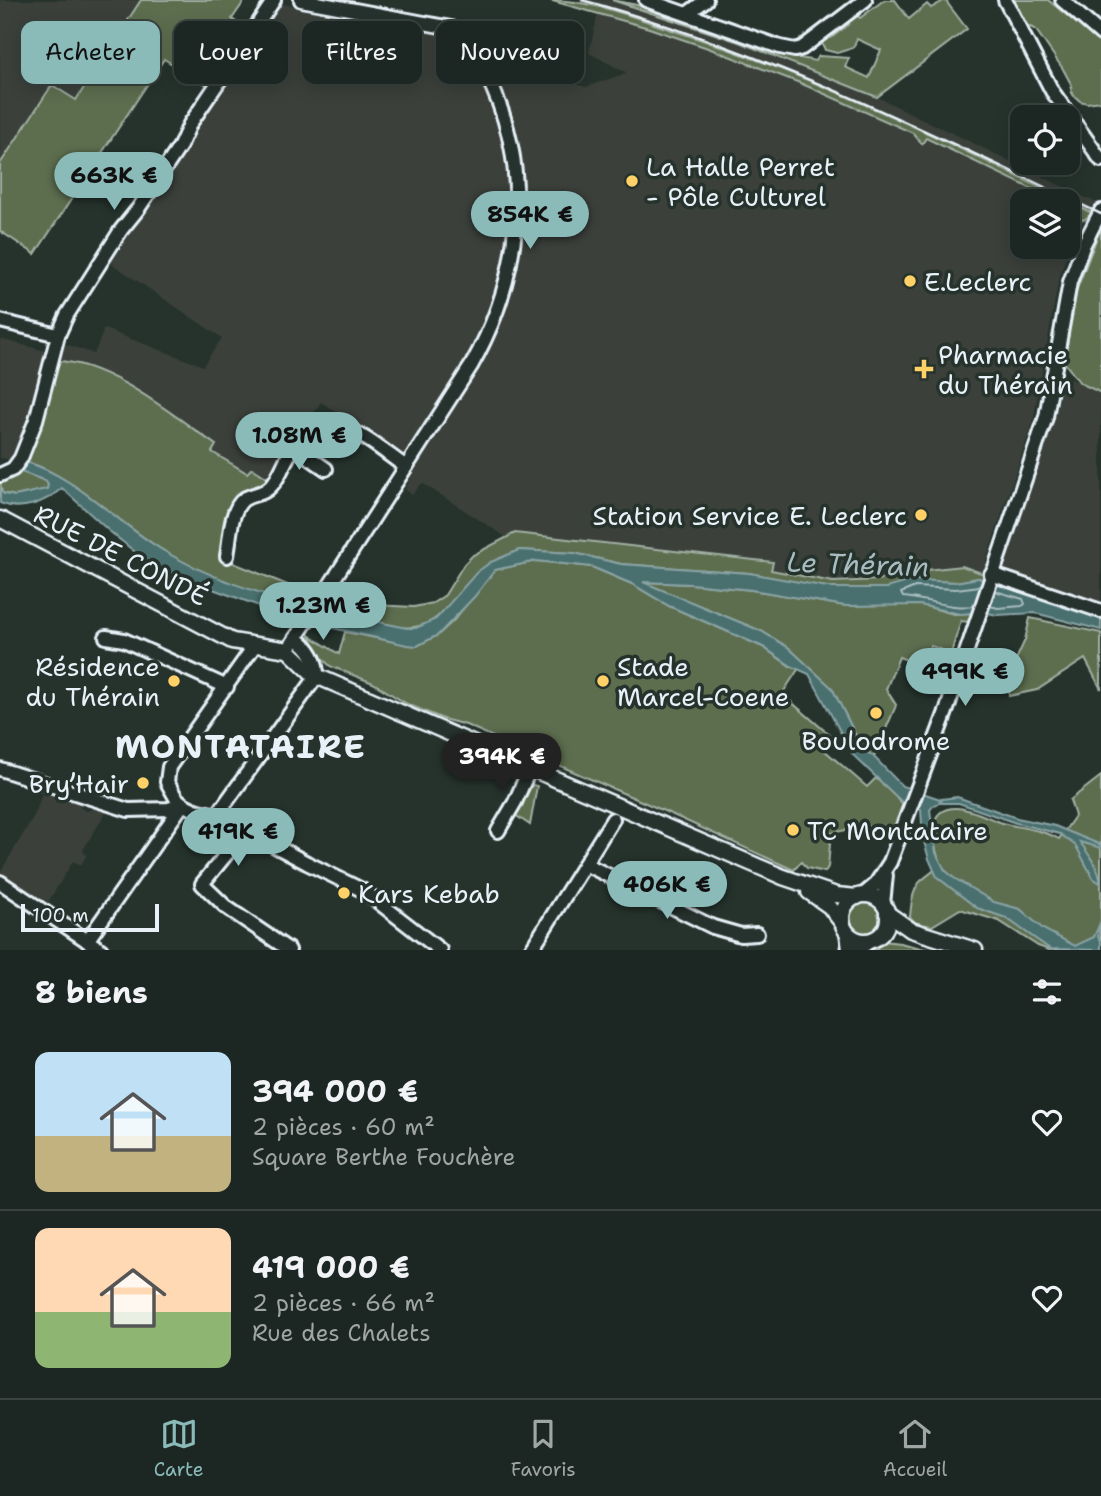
<!DOCTYPE html>
<html lang="fr">
<meta charset="utf-8">
<style>
:root{--surface:#1c2622;--page:#252e2a;--text:#f1f3f6;--muted:#a0a5a5;--line:#3a4340;--accent:#8bbbb9}
body{margin:0;font-family:"Shantell Sans",sans-serif;background:var(--page);color:var(--text);height:100vh;display:flex;flex-direction:column;font-size:26px;white-space:nowrap}
*{box-sizing:border-box;margin:0}
p{font-size:23px;color:var(--muted)}
.icon{flex:none;width:38px;height:38px;fill:none;stroke:currentColor;stroke-width:2;stroke-linecap:round;stroke-linejoin:round}
.map{position:relative;height:950px;overflow:hidden}
.sheet{display:flex;flex-direction:column;background:var(--surface);flex:1}
.sheet>*{flex:none}
.top-card{position:absolute;left:21px;top:21px;width:700px;height:63px;display:flex;gap:14px}
.controls{position:absolute;left:1010px;top:105px;display:grid;gap:14px}
.controls a{display:grid;place-items:center;width:70px;height:70px;border-radius:14px;background:var(--surface);box-shadow:0 4px 18px #0003,0 0 0 2px var(--line);font-size:35px}
.scale{position:absolute;left:21px;bottom:18px;width:138px;box-sizing:border-box;padding-left:7px;border:4px solid #e8f1f8;border-top:0;font-size:19px;line-height:24px;white-space:nowrap;color:#e8f1f8;-webkit-text-stroke:5px #26332d;paint-order:stroke}
.price{position:absolute;translate:-50% -60px;padding:0 16px;border-radius:24px;background:var(--accent);color:#111;font-size:23px;line-height:46px;filter:drop-shadow(0 2px 4px #0008)}
.price::after{content:'';position:absolute;left:50%;top:42px;width:21px;height:16px;margin-left:-10px;background:inherit;clip-path:polygon(0 0,100% 0,50% 100%)}
.price.active{background:#222;color:#fff}
ul{padding:0;list-style:none}
li{display:flex;align-items:center;gap:21px;height:175px;padding:0 35px}
li+li{border-top:2px solid var(--line)}
li span{display:grid;place-items:center;flex:none;width:196px;height:140px;border-radius:14px;color:#555}
li>.icon{margin-inline-start:auto}
span .icon{width:84px;height:84px;fill:#fffc;stroke-width:1}
li b{font-size:30px}
h2{display:flex;justify-content:space-between;align-items:center;height:84px;padding:0 35px;font-size:30px}
.tag{padding:0 24px;border-radius:14px;background:var(--surface);box-shadow:0 4px 18px #0003,0 0 0 2px var(--line);font-size:24px;line-height:63px}
.tag.active{background:var(--accent);color:#111}
.menu{display:flex;justify-content:space-around;align-items:center;height:98px;border-top:2px solid var(--line);background:var(--surface);font-size:19px;color:var(--muted)}
.menu a{display:grid;justify-items:center;gap:4px}
.menu .active{color:var(--accent)}
.map>svg:first-child{display:block}
.built{fill:#3b413a}
.green{fill:#5d6e50;stroke:#a2b0a4;stroke-width:2}
.water{fill:#4a6f6e;stroke:#89a3a5;stroke-width:2}
.lines{fill:none;stroke-linecap:round;stroke-linejoin:round}
.shore{stroke:#a9bdc1;stroke-width:2}
.minor-casing{stroke:#e8f1f8;stroke-width:18}
.major-casing{stroke:#e8f1f8;stroke-width:19}
.minor{stroke:#26332d;stroke-width:12}
.major{stroke:#26332d;stroke-width:14}
.rail{stroke:#e8f1f8;stroke-width:2.5}
.poi-dot{fill:#ffd166;stroke:#26332d;stroke-width:2.5}
.labels{text-anchor:middle;dominant-baseline:central;stroke-width:7;stroke-linejoin:round;paint-order:stroke}
.poi-label{font-size:26px;fill:#e8f1f8;stroke:#26332d;text-anchor:start}
.street-label{font-size:26px;fill:#e8f1f8;stroke:#26332d}
.water-label{font-size:28px;font-style:italic;fill:#a9bdc1;stroke:#26332d}
.district-label{font-size:33px;font-weight:bold;letter-spacing:2px;fill:#e8f1f8;stroke:#26332d}
</style>
<div class="map">
<svg width="1101" height="950" viewBox="0 0 1101 950">
<rect width="100%" height="100%" fill="#26332d"/>
<filter id="ink" filterUnits="userSpaceOnUse"><feTurbulence type="fractalNoise" baseFrequency=".0143" numOctaves="2"/><feDisplacementMap in="SourceGraphic" scale="14" xChannelSelector="R" yChannelSelector="G"/><feConvolveMatrix kernelMatrix="1 2 1 2 8 2 1 2 1" color-interpolation-filters="sRGB"/></filter>
<g filter="url(#ink)">
<g class="built">
<path d="M 0,0 L 141,0 L 76,100 L 52,86 L 0,164 Z"/>
<path d="M 549,0 L 620,0 L 775,53 L 801,66 L 877,97 L 1101,205 L 1101,221 L 1068,206 L 1068,201 L 1022,201 L 1022,247 L 1068,247 L 1068,215 L 1084,220 L 1067,253 L 1058,283 L 1033,422 L 987,557 L 984,574 L 962,566 L 908,572 L 878,580 L 833,582 L 770,569 L 772,562 L 515,533 L 506,537 L 422,483 L 412,495 L 405,489 L 416,468 L 403,455 L 321,402 L 269,479 L 252,468 L 247,473 L 212,452 L 216,445 L 38,431 L 26,462 L 0,458 L 0,339 L 53,353 L 57,341 L 94,354 L 104,329 L 203,366 L 222,338 L 111,263 L 219,94 L 281,4 L 443,31 L 459,38 L 472,58 L 586,87 L 627,73 L 589,53 L 598,13 Z"/>
<path d="M 1063,375 L 1101,393 L 1101,607 L 1000,570 L 1057,411 Z"/>
<path d="M 43,791 L 79,802 L 80,808 L 87,811 L 95,808 L 106,812 L 83,850 L 86,856 L 81,865 L 73,861 L 48,902 L 0,873 L 35,814 Z"/>
</g>
<g class="green">
<path d="M 141,0 L 245,0 L 232,19 L 249,31 L 210,87 L 164,59 L 35,254 L 0,231 L 0,164 L 52,85 L 76,100 Z"/>
<path d="M 549,0 C 591,0 633,17 672,30 C 809,74 939,137 1067,201 L 1038,201 L 1031,198 L 1034,190 L 926,138 L 922,144 L 913,133 L 800,83 L 708,48 L 649,28 Z"/>
<path d="M 612,0 L 637,5 L 739,38 L 775,53 L 815,61 L 819,56 L 849,58 L 845,67 L 869,78 L 881,50 L 857,39 L 853,48 L 837,53 L 825,50 L 822,43 L 827,35 L 831,38 L 849,24 L 847,20 L 855,14 L 860,18 L 884,0 L 895,0 L 909,19 L 927,4 L 931,8 L 945,0 L 967,29 L 877,97 L 739,42 Z"/>
<path d="M 1014,0 L 1048,0 L 1101,43 L 1101,101 L 1087,103 L 1080,101 L 1072,94 L 1071,84 L 1063,69 L 1036,30 L 1025,24 Z"/>
<path d="M 1068,201 L 1092,213 L 1084,220 L 1068,215 Z"/>
<path d="M 1101,227 L 1101,393 L 1080,383 L 1064,362 L 1077,289 Z"/>
<path d="M 57,361 C 109,362 174,416 216,445 L 212,452 L 247,473 L 252,468 L 269,479 L 264,485 L 249,492 L 225,537 L 221,558 L 332,603 L 414,607 L 433,603 L 445,595 L 464,564 L 473,555 L 515,533 L 773,562 L 771,570 L 833,582 L 878,580 L 908,572 L 962,566 L 984,574 L 983,579 L 978,578 L 956,582 L 914,580 L 887,588 L 844,589 L 821,587 L 749,573 L 621,564 L 574,553 L 519,550 C 496,568 474,585 452,603 C 442,612 436,621 423,625 C 404,632 380,622 360,618 C 297,606 219,585 164,551 C 121,525 74,476 26,462 L 38,431 Z"/>
<path d="M 19,471 L 46,481 L 48,485 L 47,489 L 15,496 L 2,493 L 0,482 Z"/>
<path d="M 536,561 L 592,567 L 632,584 L 669,606 L 763,647 L 790,666 L 799,668 L 782,694 L 832,737 L 823,749 L 867,787 L 876,778 L 903,804 L 892,832 L 866,826 L 831,833 L 828,867 L 825,872 L 807,868 L 801,862 L 794,870 L 671,814 L 466,725 L 443,719 L 407,704 L 373,683 L 330,666 L 319,655 L 310,636 L 339,654 L 345,632 L 417,646 L 438,635 L 453,621 L 495,570 Z"/>
<path d="M 641,582 L 691,584 L 752,590 L 845,606 L 902,604 L 921,605 L 954,614 L 971,613 L 968,622 L 961,621 L 951,653 L 931,646 L 923,666 L 899,657 L 886,689 L 896,705 L 895,708 L 874,757 L 862,748 L 832,688 L 789,648 L 761,631 Z"/>
<path d="M 1030,618 L 1101,633 L 1101,689 L 1085,659 L 1037,690 L 1009,696 L 1010,673 L 1025,640 Z"/>
<path d="M 1101,776 L 1101,950 L 1049,950 L 1038,946 L 999,921 L 960,909 L 932,926 L 916,923 L 910,917 C 911,906 912,892 919,883 C 926,875 934,873 940,863 C 933,843 924,808 956,808 C 970,808 988,818 1002,823 C 1021,828 1041,829 1059,839 L 1075,816 L 1070,800 Z"/>
<path d="M 532,785 L 537,786 L 530,825 L 515,815 Z"/>
<circle cx="865" cy="918" r="17"/>
<path d="M 883,941 L 900,943 L 929,950 L 862,950 Z"/>
</g>
<g class="water">
<path d="M 26,462 C 76,476 119,525 164,551 C 238,595 325,610 407,628 L 416,628 L 436,619 L 477,572 L 491,562 L 519,550 L 574,553 L 621,564 L 749,573 L 833,588 L 887,588 L 914,580 L 956,582 L 978,578 L 1101,616 L 1101,630 L 1035,613 L 997,615 L 983,612 L 960,614 L 920,605 L 845,606 L 752,590 L 691,584 L 643,582 L 761,631 L 789,648 L 832,688 L 862,748 L 874,757 L 902,786 L 940,799 L 939,803 L 933,806 L 930,810 L 936,853 L 945,870 L 954,878 L 994,902 L 1020,909 L 1043,929 L 1075,946 L 1094,937 L 1101,921 L 1098,937 L 1101,940 L 1101,950 L 1050,949 L 1006,918 L 977,908 L 937,877 L 929,859 L 923,838 L 921,809 L 905,805 L 853,755 L 809,674 L 791,666 L 763,647 L 669,606 L 632,584 L 592,567 L 536,561 L 495,570 L 475,596 L 438,635 L 417,646 L 407,645 L 298,620 L 155,568 L 108,530 L 62,488 C 45,503 21,512 0,503 L 0,490 L 4,494 L 15,496 L 47,489 L 48,485 L 46,481 L 19,471 Z"/>
<path d="M 957,797 L 1017,818 L 1055,826 L 1101,845 L 1101,848 L 1080,842 C 1087,852 1101,870 1100,883 L 1093,878 L 1076,846 L 1060,834 L 1016,823 L 959,803 L 941,803 L 942,799 Z"/>
</g>
<g class="lines">
<g class="shore">
<path d="M 974,606 C 950,609 927,599 903,597 L 901,593 L 915,587 L 956,589 L 980,586"/>
<path d="M 990,606 L 998,608 L 1022,606 L 1025,604 L 1023,599 L 995,591"/>
</g>
<defs>
<g id="minor">
<path d="M 646,0 L 780,47 L 795,50 L 802,48 L 865,0"/>
<path d="M 1005,0 L 1052,91 L 1101,160"/>
<path d="M 1062,0 L 1101,34"/>
<path d="M 688,13 L 706,0"/>
<path d="M 0,321 L 58,335"/>
<path d="M 294,447 L 326,469"/>
<path d="M 0,475 L 13,469 L 21,458 L 36,420 L 58,335 L 67,315 L 121,230 L 138,209 L 180,146 L 190,124 L 274,0"/>
<path d="M 227,556 C 230,540 230,509 244,499 C 254,493 264,495 272,485 C 282,474 285,458 294,447 C 331,401 371,443 406,467"/>
<path d="M 991,574 L 1101,611"/>
<path d="M 106,637 L 124,640 L 227,687"/>
<path d="M 255,645 L 169,767 L 167,782 L 176,798 L 183,804 L 195,810 L 217,815 L 307,863 L 364,891 L 440,950"/>
<path d="M 288,650 L 471,366 C 522,276 534,168 486,74 C 478,58 469,35 451,28 L 301,0"/>
<path d="M 0,769 L 128,810 L 169,809 L 183,804"/>
<path d="M 217,815 L 317,676 C 317,660 309,647 296,638"/>
<path d="M 246,830 L 202,884 L 226,907 L 289,950"/>
<path d="M 498,831 L 515,802 L 530,768"/>
<path d="M 585,864 L 713,927 L 741,935 L 757,934"/>
<path d="M 0,882 L 101,950"/>
<path d="M 863,895 L 875,885 L 890,862 L 947,709 L 1046,417 L 1070,282 L 1084,244 L 1101,211"/>
<path d="M 883,904 L 886,875"/>
<path d="M 847,932 L 849,950"/>
<path d="M 87,941 L 183,804"/>
<path d="M 531,950 L 613,819"/>
<path d="M 858,950 L 873,939"/>
</g>
<g id="major">
<path d="M 0,519 L 232,641 L 288,650 L 312,673 L 321,678 L 783,877 L 836,895 L 857,897"/>
<path d="M 809,892 L 829,906 L 843,924"/>
<circle cx="865" cy="918" r="23"/>
<path d="M 887,913 L 911,930 L 975,950"/>
</g>
</defs>
<use href="#minor" class="minor-casing"/>
<use href="#major" class="major-casing"/>
<use href="#minor" class="minor"/>
<use href="#major" class="major"/>
<path class="rail" d="M 582,0 C 764,50 931,133 1101,214"/>
</g>
</g>
<g class="poi-dot">
<circle cx="632" cy="181" r="7"/>
<circle cx="910" cy="281" r="7"/>
<path d="M920.5 358.5h7v7h7v7h-7v7h-7v-7h-7v-7h7z"/>
<circle cx="921" cy="515" r="7"/>
<circle cx="174" cy="681" r="7"/>
<circle cx="603" cy="681" r="7"/>
<circle cx="876" cy="713" r="7"/>
<circle cx="143" cy="783" r="7"/>
<circle cx="793" cy="830" r="7"/>
<circle cx="344" cy="893" r="7"/>
</g>
<g class="labels">
<g class="poi-label">
<text x="646" y="166">La Halle Perret<tspan x="646" dy="30">- Pôle Culturel</tspan></text>
<text x="924" y="281">E.Leclerc</text>
<text x="938" y="354">Pharmacie<tspan x="938" dy="30">du Thérain</tspan></text>
<text x="907" y="515" text-anchor="end">Station Service E. Leclerc</text>
<text x="160" y="666" text-anchor="end">Résidence<tspan x="160" dy="30">du Thérain</tspan></text>
<text x="617" y="666">Stade<tspan x="617" dy="30">Marcel-Coene</tspan></text>
<text x="876" y="740" text-anchor="middle">Boulodrome</text>
<text x="129" y="783" text-anchor="end">Bry’Hair</text>
<text x="807" y="830">TC Montataire</text>
<text x="358" y="893">Kars Kebab</text>
</g>
<g class="street-label">
<text transform="translate(121 555) rotate(27)">RUE DE CONDÉ</text>
</g>
<g class="water-label">
<text transform="translate(858 564) rotate(2)">Le Thérain</text>
</g>
<g class="district-label">
<text x="241" y="746">MONTATAIRE</text>
</g>
</g>
</svg>
<div class="controls">
<a><svg class="icon" aria-label="locate" viewBox="0 0 24 24"><circle cx="12" cy="12" r="6"/><path d="M12 2v4M12 18v4M2 12h4M18 12h4"/></svg></a>
<a><svg class="icon" aria-label="layers" viewBox="0 0 24 24"><path d="M12 4l9 5-9 5-9-5zM3 14l9 5 9-5"/></svg></a>
</div>
<div class="scale">100 m</div>
<b class="price" style="left:114px;top:212px">663K €</b>
<b class="price" style="left:530px;top:251px">854K €</b>
<b class="price" style="left:299px;top:472px">1.08M €</b>
<b class="price" style="left:323px;top:642px">1.23M €</b>
<b class="price" style="left:965px;top:708px">499K €</b>
<b class="price active" style="left:502px;top:793px">394K €</b>
<b class="price" style="left:238px;top:868px">419K €</b>
<b class="price" style="left:667px;top:921px">406K €</b>
<div class="top-card">
<a class="tag active">Acheter</a>
<a class="tag">Louer</a>
<a class="tag">Filtres</a>
<a class="tag">Nouveau</a>
</div>
</div>
<section class="sheet">
<h2>8 biens<svg class="icon" aria-label="filters" viewBox="0 0 24 24"><path d="M4 7h16M4 17h16"/><circle cx="9" cy="7" r="2"/><circle cx="15" cy="17" r="2"/></svg></h2>
<ul>
<li><span style="background:linear-gradient(#bfe0f5 60%,#c2b280 0)"><svg class="icon" aria-label="home" viewBox="0 0 24 24"><path d="M3 11l9-7 9 7M6 9v11h12V9"/></svg></span><div><b>394 000 €</b><p>2 pièces · 60 m²</p><p>Square Berthe Fouchère</p></div><svg class="icon" aria-label="heart" viewBox="0 0 24 24"><path d="M12 20l-8-8c-3-5 5-10 8-4 3-6 11-1 8 4z"/></svg></li>
<li><span style="background:linear-gradient(#ffd9b3 60%,#8fb573 0)"><svg class="icon" aria-label="home" viewBox="0 0 24 24"><path d="M3 11l9-7 9 7M6 9v11h12V9"/></svg></span><div><b>419 000 €</b><p>2 pièces · 66 m²</p><p>Rue des Chalets</p></div><svg class="icon" aria-label="heart" viewBox="0 0 24 24"><path d="M12 20l-8-8c-3-5 5-10 8-4 3-6 11-1 8 4z"/></svg></li>
</ul>
</section>
<nav class="menu">
<a class="active"><svg class="icon" aria-label="map" viewBox="0 0 24 24"><path d="M3 6l6-2 6 2 6-2v14l-6 2-6-2-6 2zM9 4v14M15 6v14"/></svg>Carte</a>
<a><svg class="icon" aria-label="saved" viewBox="0 0 24 24"><path d="M7 4h10v16l-5-4-5 4z"/></svg>Favoris</a>
<a><svg class="icon" aria-label="home" viewBox="0 0 24 24"><path d="M3 11l9-7 9 7M6 9v11h12V9"/></svg>Accueil</a>
</nav>
